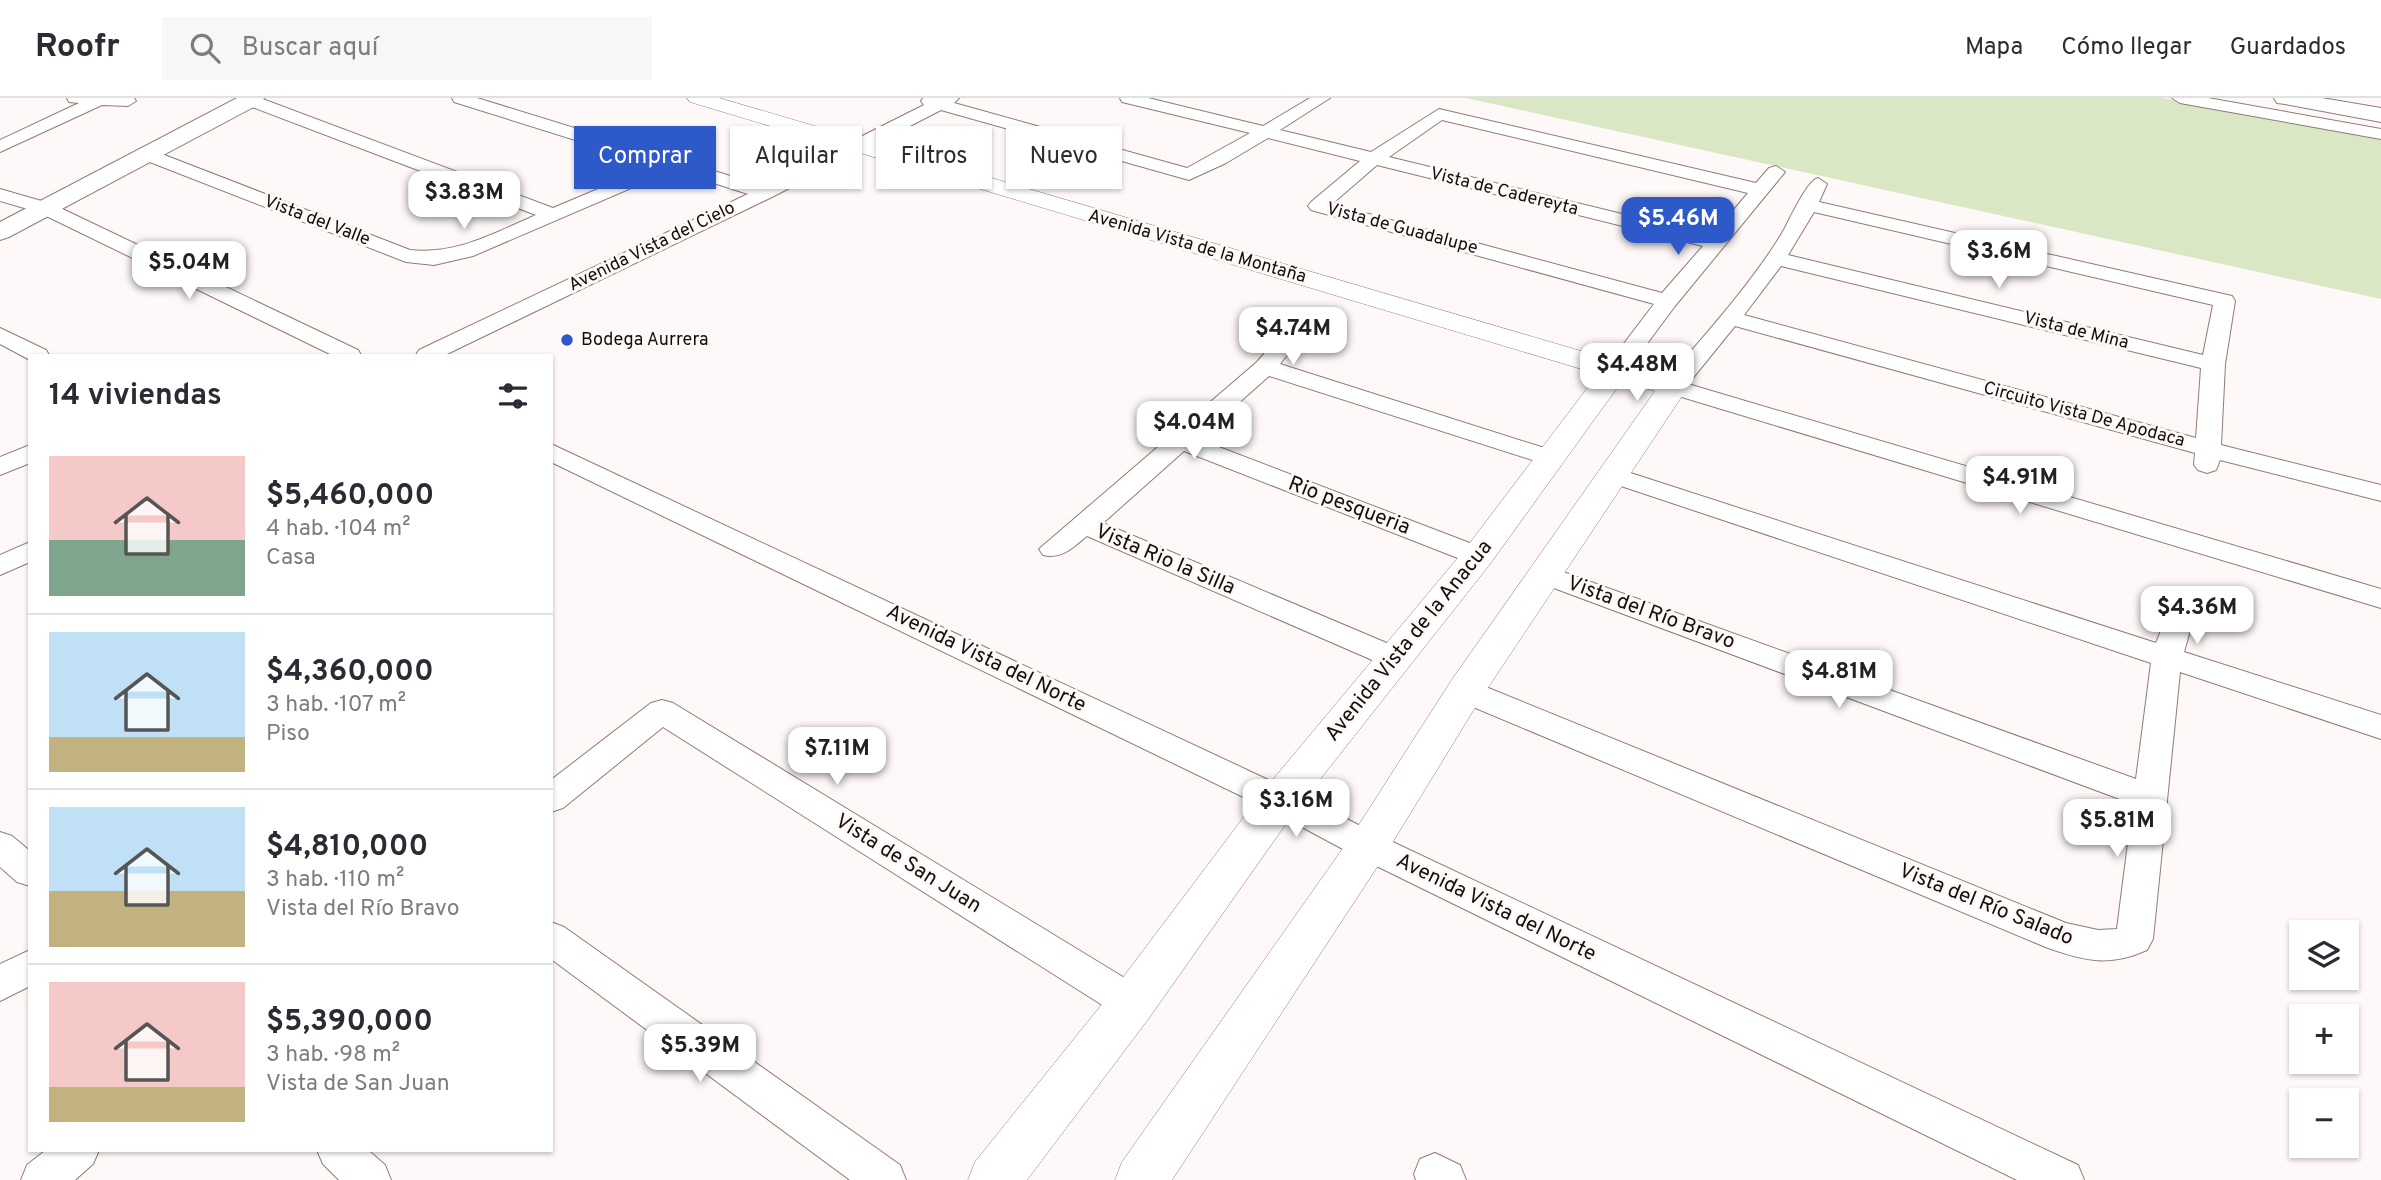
<!DOCTYPE html>
<html lang="es">
<meta charset="utf-8">
<style>
:root{--surface:#fff;--page:#f7f7f7;--text:#2b2b33;--muted:#7c7c81;--line:#e1e1e2;--accent:#2e5ac9}
body{margin:0;font-family:Overpass,sans-serif;background:var(--page);color:var(--text);height:100vh;display:flex;flex-direction:column;font-size:26px;white-space:nowrap}
*{box-sizing:border-box;margin:0}
p{font-size:23px;color:var(--muted)}
.icon{flex:none;width:38px;height:38px;fill:none;stroke:currentColor;stroke-width:2;stroke-linecap:round;stroke-linejoin:round}
.map{position:relative;flex:1;overflow:hidden}
.side{position:absolute;left:28px;top:256px;width:525px;height:798px;display:flex;flex-direction:column;background:var(--surface);border-radius:0px;box-shadow:0 2px 5px #0004}
.side>*{flex:none}
.guide{position:absolute;left:574px;top:28px;width:665px;height:63px;display:flex;gap:14px}
.tools{position:absolute;left:2289px;top:822px;display:grid;gap:14px}
.tools a{display:grid;place-items:center;width:70px;height:70px;border-radius:0px;background:var(--surface);box-shadow:0 2px 5px #0004;font-size:35px}
.price{position:absolute;translate:-50% -60px;padding:0 16px;border-radius:14px;background:#fff;color:#222;font-size:23px;line-height:46px;filter:drop-shadow(0 2px 4px #0008)}
.price::after{content:'';position:absolute;left:50%;top:42px;width:21px;height:16px;margin-left:-10px;background:inherit;clip-path:polygon(0 0,100% 0,50% 100%)}
.price.active{background:var(--accent);color:#fff}
ul{padding:0;list-style:none}
li{display:flex;align-items:center;gap:21px;height:175px;padding:0 21px}
li+li{border-top:2px solid var(--line)}
li span{display:grid;place-items:center;flex:none;width:196px;height:140px;border-radius:0px;color:#555}
li>.icon{margin-inline-start:auto}
span .icon{width:84px;height:84px;fill:#fffc;stroke-width:1}
li b{font-size:30px}
h2{display:flex;justify-content:space-between;align-items:center;height:84px;padding:0 21px;font-size:30px}
.chip{padding:0 24px;border-radius:0px;background:var(--surface);box-shadow:0 2px 5px #0004;font-size:24px;line-height:63px}
.chip.active{background:var(--accent);color:#fff}
header{display:flex;align-items:center;gap:42px;box-sizing:border-box;height:98px;padding:0 35px;background:var(--surface);border-bottom:2px solid var(--line)}
header strong{font-size:33px}
nav{display:flex;gap:38px;margin-inline-start:auto;font-size:24px}
.search{width:490px;height:63px;background:var(--page);display:flex;align-items:center;gap:18px;box-sizing:border-box;padding:0 24px;border-radius:0px;color:var(--muted);font-size:26px}
.map>svg:first-child{display:block}
.green{fill:#dae7c5}
.lines{fill:none;stroke-linecap:round;stroke-linejoin:round}
.minor-casing{stroke:#8e7c74;stroke-width:2}
.tertiary-casing{stroke:#8e7c74;stroke-width:1}
.secondary-casing{stroke:#8e7c74;stroke-width:2}
.motorway-casing{stroke:#8e7c74;stroke-width:2}
.minor{fill:#fff;fill-rule:evenodd}
.tertiary{fill:#fff;fill-rule:evenodd}
.secondary{fill:#fff;fill-rule:evenodd}
.motorway{fill:#fff;fill-rule:evenodd}
.poi-dot{fill:#2e5ac9;stroke:#fef9f8;stroke-width:2.5}
.labels{text-anchor:middle;dominant-baseline:central;stroke-width:6;stroke-linejoin:round;paint-order:stroke}
.far-street-label{font-size:18px;fill:#150e0b;stroke:#fef9f8}
.far-poi-label{font-size:18px;fill:#150e0b;stroke:#fef9f8;text-anchor:start}
.street-label{font-size:21px;fill:#150e0b;stroke:#fef9f8}
</style>
<header>
<strong>Roofr</strong>
<div class="search"><svg class="icon" aria-label="search" viewBox="0 0 24 24"><circle cx="10" cy="10" r="6"/><path d="M15 15l6 6"/></svg>Buscar aquí</div>
<nav><a>Mapa</a><a>Cómo llegar</a><a>Guardados</a></nav>
</header>
<div class="map">
<svg width="2381" height="1082" viewBox="0 0 2381 1082">
<rect width="100%" height="100%" fill="#fef9f8"/>
<path class="green" d="M 1466,0 L 2162,0 L 2381,40 L 2381,201 Z"/>
<g class="lines">
<defs>
<g id="minor">
<path d="M 67,0 L 134,0 L 136,3 L 128,8 L 102,7 L 0,54 L 0,42 L 79,5 L 69,4 Z"/>
<path d="M 243,0 L 260,0 L 553,110 L 655,67 L 454,4 L 452,0 L 477,0 L 763,88 L 924,7 L 921,3 L 923,0 L 959,0 L 954,5 L 1187,70 L 1250,35 L 1122,4 L 1120,0 L 1148,0 L 1263,28 L 1310,0 L 1330,0 L 1280,32 L 1371,54 L 1439,11 L 1756,85 L 1769,70 L 1776,68 L 1785,74 L 1675,208 L 1623,278 L 1607,278 L 1603,273 L 1654,206 L 1311,112 L 1308,108 L 1311,104 L 1360,63 L 1268,40 L 1226,65 L 1189,82 L 941,12 L 772,99 L 445,257 L 416,257 L 419,252 L 748,96 L 673,72 L 473,158 L 434,167 L 406,164 L 142,61 L 139,57 L 148,52 L 154,53 L 410,152 C 457,157 494,135 536,117 L 244,6 ZM 1442,22 L 1748,95 L 1712,138 L 1389,59 ZM 1377,67 L 1703,148 L 1662,195 L 1332,106 Z"/>
<path d="M 2172,0 L 2208,0 L 2381,31 L 2381,41 L 2180,5 Z"/>
<path d="M 1818,80 L 1827,86 L 1819,104 L 2232,198 L 2235,203 L 2225,266 L 2221,347 L 2381,387 L 2381,403 L 2220,362 L 2216,372 L 2207,375 L 2198,372 L 2194,367 L 2195,355 L 1735,228 L 1688,286 L 2381,491 L 2381,510 L 1665,294 L 1661,289 L 1665,284 C 1705,236 1748,190 1781,137 C 1789,124 1806,83 1818,80 ZM 1814,114 L 2213,207 L 2203,257 L 1788,157 ZM 1781,168 L 2201,270 L 2196,340 L 1744,217 Z"/>
<path d="M 0,91 L 52,106 L 358,252 L 361,257 L 332,257 L 38,114 L 0,103 Z"/>
<path d="M 0,230 L 46,252 L 49,257 L 30,257 L 30,262 L 0,246 Z"/>
<path d="M 1288,235 L 1296,237 L 1299,242 L 1280,266 L 1560,355 L 1564,360 L 1560,365 L 1551,368 L 1542,365 L 1269,278 L 1198,341 L 1488,452 L 1492,458 L 1488,464 L 1478,467 L 1468,464 L 1184,353 L 1103,425 L 1408,554 L 1412,561 L 1408,568 L 1397,571 L 1386,568 L 1087,438 C 1073,449 1062,462 1043,457 L 1039,451 L 1257,264 L 1280,237 Z"/>
<path d="M 551,346 L 1292,693 L 1380,738 L 2078,1067 L 2084,1082 L 2017,1082 L 1356,758 L 1268,711 L 551,364 Z"/>
<path d="M 30,347 L 30,365 L 0,377 L 0,359 Z"/>
<path d="M 1612,369 L 2156,545 L 2168,515 L 2178,512 L 2188,515 L 2193,522 L 2184,554 L 2381,617 L 2381,641 L 2180,574 L 2153,841 L 2147,852 C 2109,869 2086,863 2048,850 L 1454,601 L 1449,593 L 1454,585 L 1465,582 L 1476,585 L 2066,825 L 2098,832 L 2117,831 L 2133,706 L 1535,483 L 1531,477 L 1535,471 L 1545,468 L 1555,471 L 2136,681 L 2151,565 L 1603,382 L 1599,377 L 1603,372 Z"/>
<path d="M 30,444 L 30,464 L 0,477 L 0,457 Z"/>
<path d="M 662,602 L 673,605 L 1146,893 L 1151,905 L 1146,917 L 1132,922 L 1118,917 L 663,629 L 563,710 L 551,714 L 551,682 L 651,605 Z"/>
<path d="M 0,734 L 12,738 L 30,753 L 30,788 L 17,784 L 0,769 Z"/>
<path d="M 551,824 L 564,829 L 900,1067 L 906,1082 L 850,1082 L 551,861 Z"/>
<path d="M 30,852 L 30,888 L 0,903 L 0,866 Z"/>
<path d="M 46,1052 L 99,1052 L 93,1066 L 75,1082 L 21,1082 L 27,1067 Z"/>
<path d="M 317,1052 L 368,1052 L 385,1067 L 391,1082 L 339,1082 L 323,1066 Z"/>
<path d="M 1435,1055 L 1460,1067 L 1466,1082 L 1416,1082 L 1414,1076 L 1420,1061 Z"/>
</g>
<path id="tertiary" d="M 687,0 L 719,0 L 1683,283 L 1688,289 L 1479,603 L 1383,760 L 1172,1082 L 1115,1082 L 1122,1064 L 1353,736 L 1451,583 L 1655,293 L 1622,283 L 1490,466 L 1295,713 L 1149,920 L 1027,1082 L 968,1082 L 975,1064 L 1115,890 L 1265,691 L 1466,450 L 1598,276 L 690,4 Z"/>
<path id="secondary" d="M 237,0 L 264,0 L 261,5 L 9,139 L 0,142 L 0,124 Z"/>
<path id="motorway" d="M 2274,0 L 2322,0 L 2381,10 L 2381,24 L 2285,6 L 2277,5 Z"/>
</defs>
<use href="#minor" class="minor-casing"/>
<use href="#tertiary" class="tertiary-casing"/>
<use href="#secondary" class="secondary-casing"/>
<use href="#motorway" class="motorway-casing"/>
<use href="#minor" class="minor"/>
<use href="#tertiary" class="tertiary"/>
<use href="#secondary" class="secondary"/>
<use href="#motorway" class="motorway"/>
</g>
<circle class="poi-dot" cx="567" cy="242" r="7"/>
<g class="labels">
<g class="far-street-label">
<text transform="translate(1504 94) rotate(14)">Vista de Cadereyta</text>
<text transform="translate(317 123) rotate(21)">Vista del Valle</text>
<text transform="translate(1402 131) rotate(15)">Vista de Guadalupe</text>
<text transform="translate(652 149) rotate(-26)">Avenida Vista del Cielo</text>
<text transform="translate(1197 149) rotate(16)">Avenida Vista de la Montaña</text>
<text transform="translate(2076 233) rotate(14)">Vista de Mina</text>
<text transform="translate(2084 317) rotate(15)">Circuito Vista De Apodaca</text>
</g>
<g class="far-poi-label">
<text x="581" y="242">Bodega Aurrera</text>
</g>
<g class="street-label">
<text transform="translate(1349 408) rotate(21)">Rio pesqueria</text>
<text transform="translate(1165 462) rotate(23)">Vista Rio la Silla</text>
<text transform="translate(1651 515) rotate(20)">Vista del Río Bravo</text>
<text transform="translate(1409 543) rotate(-51)">Avenida Vista de la Anacua</text>
<text transform="translate(986 561) rotate(26)">Avenida Vista del Norte</text>
<text transform="translate(908 766) rotate(32)">Vista de San Juan</text>
<text transform="translate(1986 807) rotate(22)">Vista del Río Salado</text>
<text transform="translate(1496 810) rotate(26)">Avenida Vista del Norte</text>
</g>
</g>
</svg>
<div class="tools">
<a><svg class="icon" aria-label="layers" viewBox="0 0 24 24"><path d="M12 4l9 5-9 5-9-5zM3 14l9 5 9-5"/></svg></a>
<a>+</a>
<a>−</a>
</div>
<b class="price" style="left:464px;top:133px">$3.83M</b>
<b class="price active" style="left:1678px;top:159px">$5.46M</b>
<b class="price" style="left:1999px;top:192px">$3.6M</b>
<b class="price" style="left:189px;top:203px">$5.04M</b>
<b class="price" style="left:1293px;top:269px">$4.74M</b>
<b class="price" style="left:1637px;top:305px">$4.48M</b>
<b class="price" style="left:1194px;top:363px">$4.04M</b>
<b class="price" style="left:2020px;top:418px">$4.91M</b>
<b class="price" style="left:2197px;top:548px">$4.36M</b>
<b class="price" style="left:1839px;top:612px">$4.81M</b>
<b class="price" style="left:837px;top:689px">$7.11M</b>
<b class="price" style="left:1296px;top:741px">$3.16M</b>
<b class="price" style="left:2117px;top:761px">$5.81M</b>
<b class="price" style="left:700px;top:986px">$5.39M</b>
<div class="guide">
<a class="chip active">Comprar</a>
<a class="chip">Alquilar</a>
<a class="chip">Filtros</a>
<a class="chip">Nuevo</a>
</div>
<section class="side">
<h2>14 viviendas<svg class="icon" aria-label="filters" viewBox="0 0 24 24"><path d="M4 7h16M4 17h16"/><circle cx="9" cy="7" r="2"/><circle cx="15" cy="17" r="2"/></svg></h2>
<ul>
<li><span style="background:linear-gradient(#f6c9c9 60%,#7fa58c 0)"><svg class="icon" aria-label="home" viewBox="0 0 24 24"><path d="M3 11l9-7 9 7M6 9v11h12V9"/></svg></span><div><b>$5,460,000</b><p>4 hab. · 104 m²</p><p>Casa</p></div></li>
<li><span style="background:linear-gradient(#bfe0f5 75%,#c2b280 0)"><svg class="icon" aria-label="home" viewBox="0 0 24 24"><path d="M3 11l9-7 9 7M6 9v11h12V9"/></svg></span><div><b>$4,360,000</b><p>3 hab. · 107 m²</p><p>Piso</p></div></li>
<li><span style="background:linear-gradient(#bfe0f5 60%,#c2b280 0)"><svg class="icon" aria-label="home" viewBox="0 0 24 24"><path d="M3 11l9-7 9 7M6 9v11h12V9"/></svg></span><div><b>$4,810,000</b><p>3 hab. · 110 m²</p><p>Vista del Río Bravo</p></div></li>
<li><span style="background:linear-gradient(#f6c9c9 75%,#c2b280 0)"><svg class="icon" aria-label="home" viewBox="0 0 24 24"><path d="M3 11l9-7 9 7M6 9v11h12V9"/></svg></span><div><b>$5,390,000</b><p>3 hab. · 98 m²</p><p>Vista de San Juan</p></div></li>
</ul>
</section>
</div>
